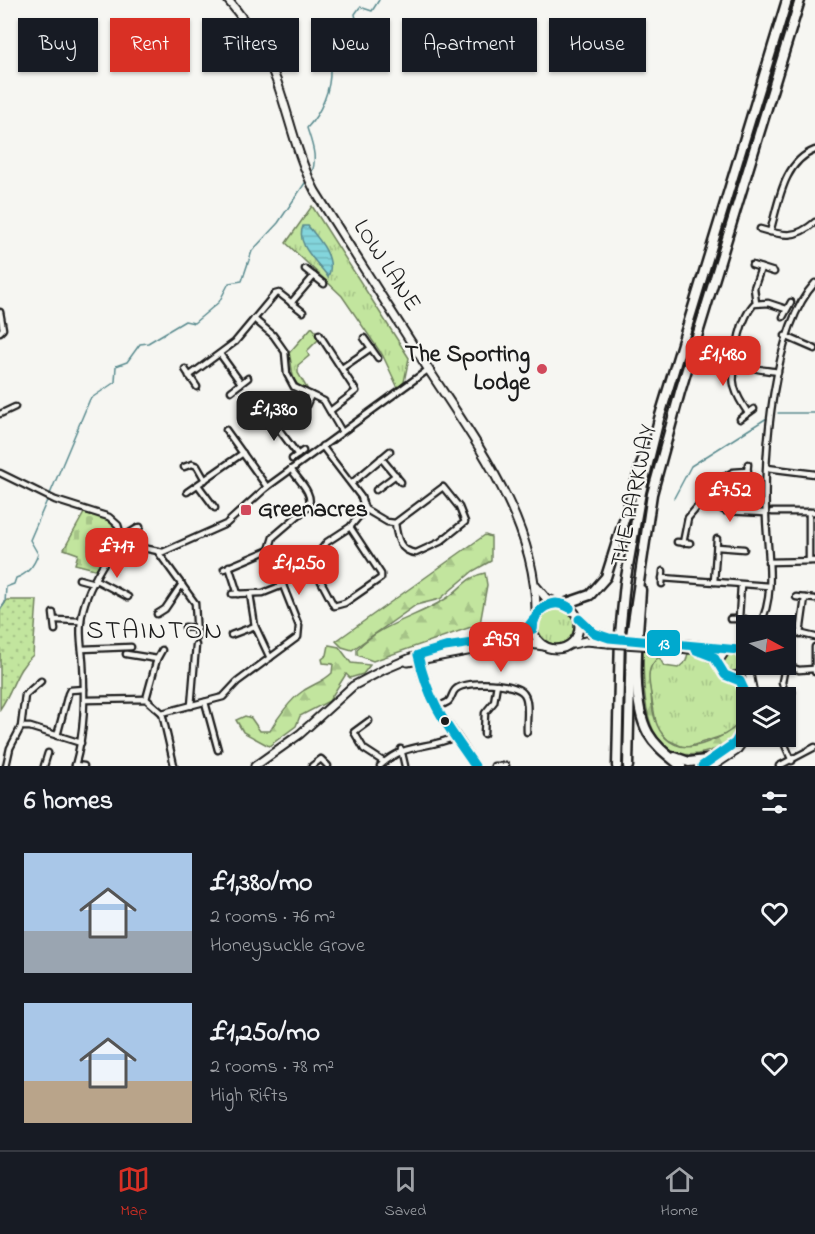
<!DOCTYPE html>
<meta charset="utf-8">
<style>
:root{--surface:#171b24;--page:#242831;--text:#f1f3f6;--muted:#9ea1a6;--line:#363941;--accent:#d93025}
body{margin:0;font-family:"Indie Flower",sans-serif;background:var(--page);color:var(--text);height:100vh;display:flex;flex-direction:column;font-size:22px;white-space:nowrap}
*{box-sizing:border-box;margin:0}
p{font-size:20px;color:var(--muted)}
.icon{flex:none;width:33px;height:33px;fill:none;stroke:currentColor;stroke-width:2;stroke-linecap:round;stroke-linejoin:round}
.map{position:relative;height:766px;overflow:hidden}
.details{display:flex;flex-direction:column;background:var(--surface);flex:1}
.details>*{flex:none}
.top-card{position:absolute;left:18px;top:18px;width:780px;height:54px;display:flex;gap:12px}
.needle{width:39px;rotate:97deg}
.buttons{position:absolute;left:736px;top:615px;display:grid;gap:12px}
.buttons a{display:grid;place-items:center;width:60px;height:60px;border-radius:0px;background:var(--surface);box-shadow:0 2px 4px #0004;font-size:30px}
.price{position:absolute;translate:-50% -51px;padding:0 14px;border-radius:12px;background:var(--accent);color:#fff;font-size:20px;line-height:39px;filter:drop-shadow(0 2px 3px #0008)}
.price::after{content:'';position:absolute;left:50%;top:36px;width:18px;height:14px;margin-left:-9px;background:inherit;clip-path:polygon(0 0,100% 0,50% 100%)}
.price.on{background:#222;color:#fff}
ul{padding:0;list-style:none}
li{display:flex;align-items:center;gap:18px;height:150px;padding:0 24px}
li span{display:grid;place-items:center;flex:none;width:168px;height:120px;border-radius:0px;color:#555}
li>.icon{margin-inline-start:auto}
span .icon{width:72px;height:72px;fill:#fffc;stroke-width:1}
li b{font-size:26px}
h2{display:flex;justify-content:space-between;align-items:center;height:72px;padding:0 24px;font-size:26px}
.tag{padding:0 21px;border-radius:0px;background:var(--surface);box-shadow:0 2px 4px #0004;font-size:21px;line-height:54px}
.tag.on{background:var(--accent);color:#fff}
.dock{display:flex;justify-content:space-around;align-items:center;height:84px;border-top:2px solid var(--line);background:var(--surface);font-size:16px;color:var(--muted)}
.dock a{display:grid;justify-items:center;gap:3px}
.dock .on{color:var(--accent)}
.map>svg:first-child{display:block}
.grass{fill:url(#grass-tufts);stroke:#6f805d;stroke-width:1.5;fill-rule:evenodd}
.forest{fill:url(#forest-firs);stroke:#6f805d;stroke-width:1.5}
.cemetery{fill:url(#cemetery-stones);stroke:#6f805d;stroke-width:1.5}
.park{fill:url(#park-dots);stroke:#6f805d;stroke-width:1.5}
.water{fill:url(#water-rules);stroke:#5a8b8f;stroke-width:1.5}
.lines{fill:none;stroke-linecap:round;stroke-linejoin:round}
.stream{stroke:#5a8b8f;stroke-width:1.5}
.street-casing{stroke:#1c1c1c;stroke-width:9}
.secondary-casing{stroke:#1c1c1c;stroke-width:11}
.highway-casing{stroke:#1c1c1c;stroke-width:13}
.street{stroke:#f6f6f2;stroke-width:4.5}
.secondary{stroke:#f6f6f2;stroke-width:7}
.highway{stroke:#f6f6f2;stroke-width:8}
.secondary-bridge-casing{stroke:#1c1c1c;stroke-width:11;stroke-linecap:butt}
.secondary-bridge{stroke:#f6f6f2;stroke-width:7}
.bus-1-casing{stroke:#f6f6f2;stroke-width:14}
.bus-1{stroke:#00a9ce;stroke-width:9}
.poi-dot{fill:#d1495b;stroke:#f6f6f2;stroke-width:2}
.bus-dot{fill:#1c1c1c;stroke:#f6f6f2;stroke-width:2}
.labels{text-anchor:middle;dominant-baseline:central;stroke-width:4.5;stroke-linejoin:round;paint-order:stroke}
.street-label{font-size:24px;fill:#1c1c1c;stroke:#f6f6f2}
.poi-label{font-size:24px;font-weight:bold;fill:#1c1c1c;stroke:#f6f6f2;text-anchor:end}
.quarter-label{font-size:27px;letter-spacing:1.5px;fill:#1c1c1c;stroke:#f6f6f2}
.line-badge{stroke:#f6f6f2;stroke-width:2}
.badge-label{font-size:16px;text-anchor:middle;font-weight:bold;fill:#fff}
</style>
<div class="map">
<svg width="815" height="766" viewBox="0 0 815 766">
<defs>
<pattern id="grass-tufts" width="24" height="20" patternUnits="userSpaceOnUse" patternTransform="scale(1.5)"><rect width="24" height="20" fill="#c2e59e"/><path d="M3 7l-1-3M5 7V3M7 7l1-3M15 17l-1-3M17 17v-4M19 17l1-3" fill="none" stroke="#a6c488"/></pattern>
<pattern id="forest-firs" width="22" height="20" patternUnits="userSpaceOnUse" patternTransform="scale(1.5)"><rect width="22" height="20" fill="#c2e59e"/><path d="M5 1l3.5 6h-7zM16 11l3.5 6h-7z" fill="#a6c488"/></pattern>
<pattern id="cemetery-stones" width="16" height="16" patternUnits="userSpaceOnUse" patternTransform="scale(1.5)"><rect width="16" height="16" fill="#c2e59e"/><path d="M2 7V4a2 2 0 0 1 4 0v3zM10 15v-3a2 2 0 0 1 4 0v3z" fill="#a6c488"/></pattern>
<pattern id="park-dots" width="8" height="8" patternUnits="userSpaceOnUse" patternTransform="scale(1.5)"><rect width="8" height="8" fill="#c2e59e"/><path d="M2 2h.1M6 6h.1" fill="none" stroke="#a6c488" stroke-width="1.8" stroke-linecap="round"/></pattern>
<pattern id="water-rules" width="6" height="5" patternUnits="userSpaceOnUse" patternTransform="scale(1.5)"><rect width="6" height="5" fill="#83d5dc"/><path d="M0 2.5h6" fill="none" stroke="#71b6bc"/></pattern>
</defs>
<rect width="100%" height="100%" fill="#f6f6f2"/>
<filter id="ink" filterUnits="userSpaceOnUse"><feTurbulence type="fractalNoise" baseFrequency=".0167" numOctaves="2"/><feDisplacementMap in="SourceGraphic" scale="12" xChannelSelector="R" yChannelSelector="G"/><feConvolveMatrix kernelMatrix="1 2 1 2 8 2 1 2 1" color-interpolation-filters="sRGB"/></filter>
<g filter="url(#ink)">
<g class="grass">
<path d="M 312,206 L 409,358 L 404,382 L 398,388 L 383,356 L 342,296 L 286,243 ZM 308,226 L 328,255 L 328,276 L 316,259 Z"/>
<path d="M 312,327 L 317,333 L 318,340 L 307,351 L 309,356 L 298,365 L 298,373 L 308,390 C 288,384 294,369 289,353 Z"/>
<circle cx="556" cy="626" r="18"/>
<path d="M 688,653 L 714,662 L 720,676 C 725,680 732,679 737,684 C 752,695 744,719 739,733 L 736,727 L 728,734 L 685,748 L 668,740 L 657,728 L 648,679 L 651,663 L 659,657 L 664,666 L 678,668 L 686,661 Z"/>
<circle cx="733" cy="663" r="9"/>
</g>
<g class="forest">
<path d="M 485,535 L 491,537 L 491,561 L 473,571 L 440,599 L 416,605 L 352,650 L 342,647 L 336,641 Z"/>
<path d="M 485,573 L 487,585 L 480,624 L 373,661 L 357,655 L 357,649 C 382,623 418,617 447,598 C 461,589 467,576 485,573 Z"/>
<path d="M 329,645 L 339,647 L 351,663 L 370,665 L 363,674 L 350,678 L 346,674 L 329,701 L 300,716 L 296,726 L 269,746 L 243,732 L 236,720 L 245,716 L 251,718 L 260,731 L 270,731 C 277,718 291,699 303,691 C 313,684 323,682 332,673 L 333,664 L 323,663 L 322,659 L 327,655 Z"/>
<path d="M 659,649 L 659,657 C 645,668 649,680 651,695 C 653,731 669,758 708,742 C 719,738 728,734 736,726 L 739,733 C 729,745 713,751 698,754 C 640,763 644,686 643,650 Z"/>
</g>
<path class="cemetery" d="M 84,513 C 100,517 116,516 118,536 L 98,570 L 75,564 L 78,554 L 64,549 Z"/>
<path class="park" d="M 7,600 L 37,600 L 33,655 C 15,670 14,689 0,709 L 0,610 Z"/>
<path class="water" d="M 303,226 L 308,226 C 319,239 337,259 328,277 C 318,262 295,245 303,226 Z"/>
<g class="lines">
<g class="stream">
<path d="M 310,176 C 319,160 312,144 307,128 C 321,113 331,89 330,69 L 365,39 L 365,20 L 356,19 L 355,14 L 360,7 L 372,11 L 379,0"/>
<path d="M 778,413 L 815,413"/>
<path d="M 50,494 L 90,399 L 115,382 L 116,366 L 127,362 L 140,344 L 148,343 L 185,321 L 194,323 L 219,302 L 229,283 L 242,281 L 252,251 L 278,223 L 307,180"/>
<path d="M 674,498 L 691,466 L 767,418"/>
<path d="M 0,610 L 5,603 L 6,587 L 14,584 L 16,578 C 28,574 34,566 38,554 L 30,540 L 48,498"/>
</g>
<defs>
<g id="street">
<path d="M 760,229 C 783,236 796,239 815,222"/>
<path d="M 770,232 C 779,202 783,162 815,150"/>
<path d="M 752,265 L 774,272"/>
<path d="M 305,269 L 324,284"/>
<path d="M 291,303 L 314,276"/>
<path d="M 756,303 L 754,288 L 761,268"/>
<path d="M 0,312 L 3,329 L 0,332"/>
<path d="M 783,317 L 791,302"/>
<path d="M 254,319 L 273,335 L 285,352 L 287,374 L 294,387 L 324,401 L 342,432"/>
<path d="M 319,334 L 356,391 L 330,411"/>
<path d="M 785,336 L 815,349"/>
<path d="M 364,338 L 378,358"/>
<path d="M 220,354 L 241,383"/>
<path d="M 740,361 C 726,378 737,397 748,413"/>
<path d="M 342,368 L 371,348"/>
<path d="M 185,369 L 197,387"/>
<path d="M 778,372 C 768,370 753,370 745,365 C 728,355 744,314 754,304 L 768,303 L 786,309"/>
<path d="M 189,376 L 235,342 L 275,294 L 279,293 L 303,312"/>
<path d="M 231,391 L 248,378"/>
<path d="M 0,414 L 15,407"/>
<path d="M 269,416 L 298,455"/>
<path d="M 740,419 L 754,409"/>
<path d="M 277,427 L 306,406 L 311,395"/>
<path d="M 226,430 L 267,487"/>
<path d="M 322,446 L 361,497 L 365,509"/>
<path d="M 381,458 L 401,482"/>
<path d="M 292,459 L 303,451"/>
<path d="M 184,467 L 192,464 L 197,466 L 205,480"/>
<path d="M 767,468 L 815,474"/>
<path d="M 0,473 L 55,500 L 109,517 L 118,525 L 122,538"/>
<path d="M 352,483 L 390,451"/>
<path d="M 746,484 L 748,464"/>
<path d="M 198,485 L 215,508"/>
<path d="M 376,490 L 396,475"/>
<path d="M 187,492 L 243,453"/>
<path d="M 705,498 L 725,511 L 765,513"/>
<path d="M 365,509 L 387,522 L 395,523 L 443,487 L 459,507 L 465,522 L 440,542 L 416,553 C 400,552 397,538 395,523"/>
<path d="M 772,512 L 815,512"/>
<path d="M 350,527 L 381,574 L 381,578 L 345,603 L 334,606 L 315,570 L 316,556 L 327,542 L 350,527 L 365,509"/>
<path d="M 122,538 L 138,547 L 163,552 L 226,524 L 267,487 L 429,369"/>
<path d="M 677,542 L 690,543"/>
<path d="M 683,543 L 688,518 L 721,479 L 733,472 L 748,471"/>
<path d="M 717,547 L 744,549"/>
<path d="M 158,552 L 195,603 L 197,638"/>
<path d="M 809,561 L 809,512"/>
<path d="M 768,562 L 815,561"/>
<path d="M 229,566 L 238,594"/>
<path d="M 224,569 L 269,550"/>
<path d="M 662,578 L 769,586"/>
<path d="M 79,579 L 94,583"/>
<path d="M 96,580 L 128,597"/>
<path d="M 714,582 L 717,539"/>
<path d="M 662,584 L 663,571"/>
<path d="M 232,594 L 263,593 L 283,585"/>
<path d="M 250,594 L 255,626 L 270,658"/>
<path d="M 796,597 L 815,599"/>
<path d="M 53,613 L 55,630"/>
<path d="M 157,614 L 165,609 L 182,584"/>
<path d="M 739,618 L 741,585"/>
<path d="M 730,619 L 745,619"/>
<path d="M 56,620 L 81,621"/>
<path d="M 763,620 L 774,626"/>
<path d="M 759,626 C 777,596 767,550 766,517 C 763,455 773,328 815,283"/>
<path d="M 185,627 L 198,628"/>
<path d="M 786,630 L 815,637"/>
<path d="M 800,634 L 805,598"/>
<path d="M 231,635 L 255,626"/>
<path d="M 815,647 L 815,672"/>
<path d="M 82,649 L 131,647"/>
<path d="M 734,649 L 747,642"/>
<path d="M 126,654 L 157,659"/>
<path d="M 782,664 L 799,670 L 814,669"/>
<path d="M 785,667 L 782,682 L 785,694"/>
<path d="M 779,697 L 792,692"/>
<path d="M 146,699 L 157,659 L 162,650"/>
<path d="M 85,700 L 146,699 L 162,713 L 223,697 L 237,682 L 298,637 L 299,626 L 269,550 L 273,537 L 308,507 C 315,494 298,480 291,469"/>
<path d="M 205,702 L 218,750"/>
<path d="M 191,706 L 196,645"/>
<path d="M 436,707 C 440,705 446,704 449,701 C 452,698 452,692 456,689 C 467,680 516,682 524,694 C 530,702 526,721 527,732"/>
<path d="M 162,713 L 174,765"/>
<path d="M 369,721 L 354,732 L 364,749 L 384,762"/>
<path d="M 21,727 L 25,695 L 41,681"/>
<path d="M 484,734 L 485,713 L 494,702 L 497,684"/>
<path d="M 786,735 L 788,734"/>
<path d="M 57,736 L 68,694 L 70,690 L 84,689"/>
<path d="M 781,736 L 792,761"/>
<path d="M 401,749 L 405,766"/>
<path d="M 75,765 L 84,766"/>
<path d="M 6,766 L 10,748 L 21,727 L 30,727 L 81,743"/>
<path d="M 44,766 L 48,753"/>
<path d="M 75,766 C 85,731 85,698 83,662 C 82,648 79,635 81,621 C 84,592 113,538 140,527"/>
<path d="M 312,766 L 321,759 L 328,766"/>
<path d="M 380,766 C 405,742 426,750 455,737"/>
<path d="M 494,766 L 506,766"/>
<path d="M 779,766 L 815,747"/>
</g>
<g id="secondary">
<path d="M 228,0 C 249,25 266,51 277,82 C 290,119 297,156 315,191 C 351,249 388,306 425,364 C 473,439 538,522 536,615"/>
<path d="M 535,585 L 546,598 L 556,602"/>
<circle cx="556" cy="626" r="23"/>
<path d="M 579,619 L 594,633 L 609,638"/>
<path d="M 670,642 L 739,650 L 746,658 L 754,698"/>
<path d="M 573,644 L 586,641 L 608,643"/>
<path d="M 669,647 L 699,650 L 718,662"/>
<path d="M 726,650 L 718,662 L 725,675 L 738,676 L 746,666"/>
<path d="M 418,658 C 427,706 453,726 475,766"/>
<path d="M 408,662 L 516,642 L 544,646"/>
<path d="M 734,677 L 744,685 L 748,698"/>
<path d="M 255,766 L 300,734 L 353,686 L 385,669 L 418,655 L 445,647 L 520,636 L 533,620"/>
<path d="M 702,766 C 722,755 739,745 747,722"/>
<path d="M 713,766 L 736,751 L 747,736"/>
</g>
<g id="highway">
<path d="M 641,590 C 639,629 629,699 648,733 C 656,747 669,756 681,766"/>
<path d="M 564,604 L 590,595 L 606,577 L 645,453"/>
<path d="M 675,757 L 689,762 L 714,759"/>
<path d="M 617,766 L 620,634 L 625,583 L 641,492 L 659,419 L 787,0"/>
<path d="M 628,766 L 631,636 L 652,494 L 680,392 L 800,0"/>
</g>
</defs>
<use href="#street" class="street-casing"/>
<use href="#secondary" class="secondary-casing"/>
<use href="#highway" class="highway-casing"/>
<use href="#street" class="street"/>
<use href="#secondary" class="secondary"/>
<use href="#highway" class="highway"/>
<defs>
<g id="secondary-bridge">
<path d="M 609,638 L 670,642"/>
<path d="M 608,643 L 669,647"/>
</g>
</defs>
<use href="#secondary-bridge" class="secondary-bridge-casing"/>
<use href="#secondary-bridge" class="secondary-bridge"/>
<defs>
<g id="bus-1">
<path d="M 579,619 L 594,633 L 609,638 L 739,650 L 747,663"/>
<path d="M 533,629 C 532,610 554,595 570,608"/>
<path d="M 533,629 C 533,609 553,597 570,608"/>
<path d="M 696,650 L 714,657 L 725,675 L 740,681 L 748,698"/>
<path d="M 475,766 C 447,725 429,705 418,655 L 445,647 L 514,637 L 523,633 L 533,620"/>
<path d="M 702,766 L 735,743 L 747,722"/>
</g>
</defs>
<use href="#bus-1" class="bus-1-casing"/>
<use href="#bus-1" class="bus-1"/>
</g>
</g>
<g class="poi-dot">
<circle cx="542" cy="369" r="6"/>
<rect x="240" y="504" width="12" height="12" rx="3"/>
</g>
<circle class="bus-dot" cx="445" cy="721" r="5"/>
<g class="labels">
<g class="street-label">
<text transform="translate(386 266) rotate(57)">LOW LANE</text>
<text transform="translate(635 496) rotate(-78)">THE PARKWAY</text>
</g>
<g class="poi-label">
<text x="530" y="355">The Sporting<tspan x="530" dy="28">Lodge</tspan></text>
<text x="258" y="510" text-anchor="start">Greenacres</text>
</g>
<g class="quarter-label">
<text x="155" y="631">STAINTON</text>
</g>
</g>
<rect class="line-badge" x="646" y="629" width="35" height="28" rx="6" fill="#00a9ce"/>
<g class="badge-label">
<text x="664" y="649">13</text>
</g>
</svg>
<div class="buttons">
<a><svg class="needle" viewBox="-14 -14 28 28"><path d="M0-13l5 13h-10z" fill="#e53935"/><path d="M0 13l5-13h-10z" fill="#9ea1a6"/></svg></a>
<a><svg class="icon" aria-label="layers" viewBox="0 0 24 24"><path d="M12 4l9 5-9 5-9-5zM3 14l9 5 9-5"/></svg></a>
</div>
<b class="price" style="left:723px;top:387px">£1,480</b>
<b class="price on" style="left:274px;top:442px">£1,380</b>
<b class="price" style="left:730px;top:523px">£752</b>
<b class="price" style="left:117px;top:579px">£717</b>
<b class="price" style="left:299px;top:596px">£1,250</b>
<b class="price" style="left:501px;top:673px">£959</b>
<div class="top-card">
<a class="tag">Buy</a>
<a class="tag on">Rent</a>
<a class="tag">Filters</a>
<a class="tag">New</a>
<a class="tag">Apartment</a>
<a class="tag">House</a>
</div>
</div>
<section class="details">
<h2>6 homes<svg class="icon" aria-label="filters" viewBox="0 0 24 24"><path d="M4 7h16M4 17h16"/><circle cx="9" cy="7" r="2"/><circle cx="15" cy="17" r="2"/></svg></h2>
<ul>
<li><span style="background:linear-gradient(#a9c7e8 65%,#9aa5b1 0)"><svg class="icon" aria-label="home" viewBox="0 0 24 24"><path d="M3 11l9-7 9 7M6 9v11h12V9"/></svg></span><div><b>£1,380/mo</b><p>2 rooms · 76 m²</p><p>Honeysuckle Grove</p></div><svg class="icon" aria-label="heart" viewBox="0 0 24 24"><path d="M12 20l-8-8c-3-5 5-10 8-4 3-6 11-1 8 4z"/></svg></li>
<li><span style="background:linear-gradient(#a9c7e8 65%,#b9a48a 0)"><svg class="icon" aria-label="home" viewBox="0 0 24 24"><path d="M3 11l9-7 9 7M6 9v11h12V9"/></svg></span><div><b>£1,250/mo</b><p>2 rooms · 78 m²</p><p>High Rifts</p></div><svg class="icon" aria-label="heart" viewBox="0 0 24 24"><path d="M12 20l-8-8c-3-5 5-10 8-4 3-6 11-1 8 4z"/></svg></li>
</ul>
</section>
<nav class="dock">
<a class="on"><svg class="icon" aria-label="map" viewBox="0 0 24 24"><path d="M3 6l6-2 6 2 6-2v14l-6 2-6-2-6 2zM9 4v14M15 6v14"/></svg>Map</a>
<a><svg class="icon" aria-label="saved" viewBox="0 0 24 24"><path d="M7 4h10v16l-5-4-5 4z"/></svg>Saved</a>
<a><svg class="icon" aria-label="home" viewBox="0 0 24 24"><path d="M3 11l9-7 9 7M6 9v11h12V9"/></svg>Home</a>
</nav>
